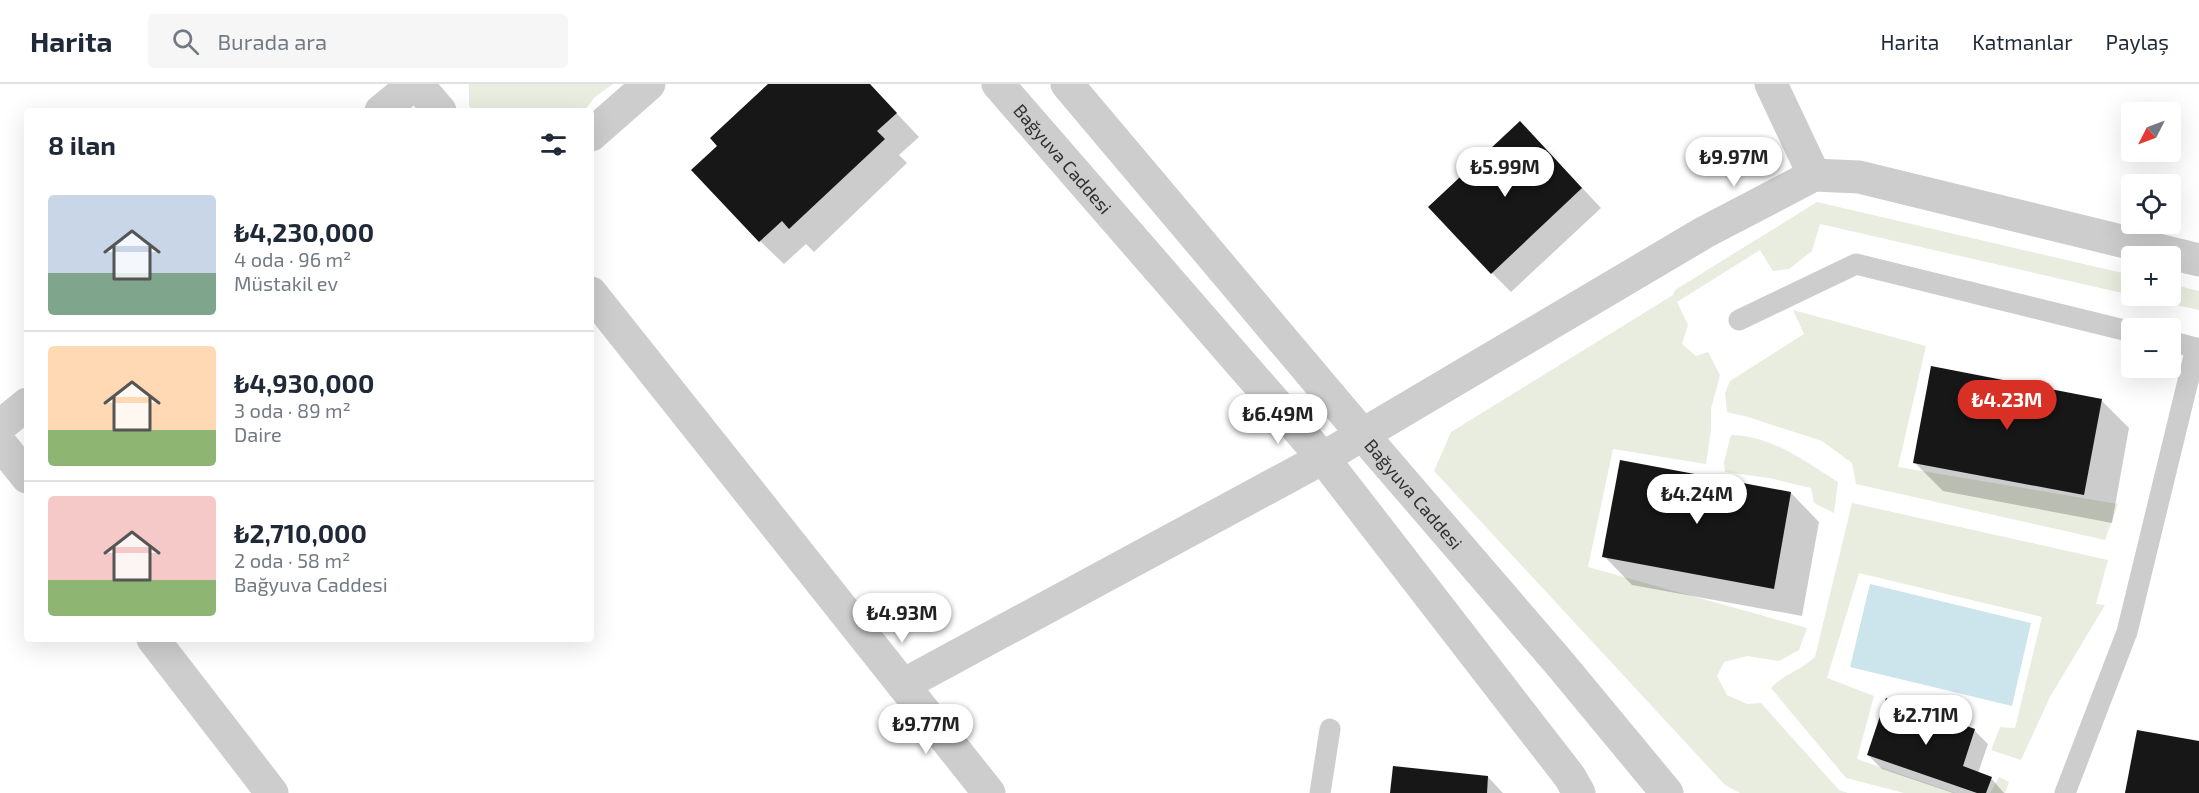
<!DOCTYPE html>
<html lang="tr">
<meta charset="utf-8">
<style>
:root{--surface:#fff;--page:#f6f6f7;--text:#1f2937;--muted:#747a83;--line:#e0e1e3;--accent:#d93025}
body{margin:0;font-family:"Exo 2",sans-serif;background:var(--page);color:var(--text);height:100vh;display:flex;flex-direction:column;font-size:22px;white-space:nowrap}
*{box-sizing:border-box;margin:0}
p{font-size:20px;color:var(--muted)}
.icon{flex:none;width:33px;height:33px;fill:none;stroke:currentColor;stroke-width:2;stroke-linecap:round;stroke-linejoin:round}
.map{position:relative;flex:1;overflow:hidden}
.side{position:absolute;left:24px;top:24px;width:570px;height:534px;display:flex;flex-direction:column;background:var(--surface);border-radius:6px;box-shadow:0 6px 24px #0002}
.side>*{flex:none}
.needle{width:39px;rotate:228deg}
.tools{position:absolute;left:2121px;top:18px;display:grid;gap:12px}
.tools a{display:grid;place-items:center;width:60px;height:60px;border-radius:6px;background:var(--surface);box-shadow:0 6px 24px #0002;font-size:30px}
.price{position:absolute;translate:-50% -51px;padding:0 14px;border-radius:21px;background:#fff;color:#222;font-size:20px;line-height:39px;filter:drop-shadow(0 2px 3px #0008)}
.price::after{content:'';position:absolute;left:50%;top:36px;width:18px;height:14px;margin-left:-9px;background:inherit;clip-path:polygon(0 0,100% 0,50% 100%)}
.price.selected{background:var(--accent);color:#fff}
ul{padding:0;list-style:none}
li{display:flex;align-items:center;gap:18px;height:150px;padding:0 24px}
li+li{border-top:2px solid var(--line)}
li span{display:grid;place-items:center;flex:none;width:168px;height:120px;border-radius:6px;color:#555}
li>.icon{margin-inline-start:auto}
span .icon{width:72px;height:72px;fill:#fffc;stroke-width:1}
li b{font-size:26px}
h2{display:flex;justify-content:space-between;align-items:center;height:72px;padding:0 24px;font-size:26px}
header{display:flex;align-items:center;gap:36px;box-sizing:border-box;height:84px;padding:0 30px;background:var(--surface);border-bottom:2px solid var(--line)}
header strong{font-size:28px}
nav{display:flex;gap:33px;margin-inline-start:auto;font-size:21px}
.search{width:420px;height:54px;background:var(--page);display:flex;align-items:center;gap:15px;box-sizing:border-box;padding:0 21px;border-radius:6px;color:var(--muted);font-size:22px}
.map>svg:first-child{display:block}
.green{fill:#e8eddf}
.water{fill:#cce4eb}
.shadow{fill:#0003}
.building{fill:#171717}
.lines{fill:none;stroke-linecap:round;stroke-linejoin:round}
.service{stroke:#cdcdcd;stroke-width:21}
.minor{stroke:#cdcdcd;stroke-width:33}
.tertiary{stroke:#cdcdcd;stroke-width:33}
.labels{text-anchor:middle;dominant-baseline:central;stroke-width:6;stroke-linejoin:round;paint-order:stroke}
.street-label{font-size:18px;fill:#303030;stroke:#fff}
</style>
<header>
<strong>Harita</strong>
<div class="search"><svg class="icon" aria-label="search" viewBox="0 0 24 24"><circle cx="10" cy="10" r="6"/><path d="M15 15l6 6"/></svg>Burada ara</div>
<nav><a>Harita</a><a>Katmanlar</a><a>Paylaş</a></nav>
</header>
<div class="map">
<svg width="2199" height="709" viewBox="0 0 2199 709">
<rect width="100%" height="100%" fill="#fff"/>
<g class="green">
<path d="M 469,0 L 613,0 L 595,13 L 584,27 L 473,27 L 469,22 Z"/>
<path d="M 1817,118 L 2131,191 L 2131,211 L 1820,140 L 1812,167 L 1789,185 L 1773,187 L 1760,166 L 1677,218 L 1688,241 L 1682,260 L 1696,272 L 1708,268 L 1720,291 L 1711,325 L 1711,346 L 1706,380 L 1613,365 L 1588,483 L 1807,544 L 1799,566 L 1779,577 L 1747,572 L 1724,578 L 1717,592 L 1727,611 L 1747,620 L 1761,619 L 1839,706 L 1848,709 L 1740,709 L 1725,701 L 1434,387 L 1451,348 L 1673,211 L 1675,206 Z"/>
<path d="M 2171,200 L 2199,207 L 2199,226 L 2135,212 L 2170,212 Z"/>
<path d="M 1793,226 L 1926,262 L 1898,383 L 2118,420 L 2105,456 L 1856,400 L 1852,379 L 1822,357 L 1748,333 L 1727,328 L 1725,309 L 1730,297 L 1804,250 Z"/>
<path d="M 1731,351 C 1773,352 1804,377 1838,398 L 1834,429 L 1814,419 L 1811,404 L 1769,394 L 1725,388 L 1724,378 Z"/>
<path d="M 1852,419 L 2108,476 L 2096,520 L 2105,521 L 2050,613 L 2021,676 L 1991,666 L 2000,643 L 2015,644 L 2042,533 L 1859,489 L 1827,594 L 1874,612 L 1857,675 L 1955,709 L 1904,709 L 1846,694 L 1771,604 C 1785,589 1800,587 1815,573 Z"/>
<path d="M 1999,693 L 2009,698 L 2005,709 L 1990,709 Z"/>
</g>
<path class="water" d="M 1870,500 L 2031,539 L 2012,622 L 1850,583 Z"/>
<g class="shadow">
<path d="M 770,0 L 869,0 L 919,53 L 899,71 L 907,79 L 814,168 L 806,160 L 784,180 L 760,157 Z"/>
<path d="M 1539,58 L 1601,124 L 1511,208 L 1492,189 Z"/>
<path d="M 2101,316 L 2129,344 L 2112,439 L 1943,407 L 1915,379 Z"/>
<path d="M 1791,409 L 1819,438 L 1802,532 L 1632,501 L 1604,472 Z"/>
<path d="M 1974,646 L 1988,660 L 1978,689 L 1991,694 L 2004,709 L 1953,709 L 1882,685 L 1868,671 Z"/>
<path d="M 1488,693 L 1503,709 L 1392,709 Z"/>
</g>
<g class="building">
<path d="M 768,0 L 870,0 L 897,29 L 877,47 L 885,55 L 789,145 L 782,137 L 759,158 L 691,86 L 717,62 L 710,54 Z"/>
<path d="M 1520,37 L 1582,104 L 1491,190 L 1428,123 Z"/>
<path d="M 1931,282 L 2102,315 L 2084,411 L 1913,379 Z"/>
<path d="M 1620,376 L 1791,408 L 1774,505 L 1602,473 Z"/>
<path d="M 1886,614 L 1975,645 L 1963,682 L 1992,693 L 1986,709 L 1977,709 L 1867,671 Z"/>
<path d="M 2137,646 L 2199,657 L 2199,709 L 2125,709 Z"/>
<path d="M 1393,682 L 1488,692 L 1487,709 L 1390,709 Z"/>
</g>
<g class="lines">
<g class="service">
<path d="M 1739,236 L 1856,180 L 2132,248"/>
<path d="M 2170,257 L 2199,265"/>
<path d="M 1320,709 L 1330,645"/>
<path d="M 2065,709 L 2127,548 L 2196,264"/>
</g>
<g class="minor">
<path d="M 417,0 L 440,27"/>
<path d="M 1771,0 L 1814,91"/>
<path d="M 381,27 L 414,0"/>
<path d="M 591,51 L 649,0"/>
<path d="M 591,209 L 903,601 L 1323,374 L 1705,148 L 1814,91 L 1859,93 L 2199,176"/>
<path d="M 0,342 L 27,320"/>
<path d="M 0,359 L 27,393"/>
<path d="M 153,555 L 272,709"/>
<path d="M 903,601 L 989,709"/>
</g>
<g class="tertiary">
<path id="s1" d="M 998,0 L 1323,374 L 1570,693 L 1579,709"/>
<path id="s2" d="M 1067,0 L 1363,351 L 1561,581 L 1667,709"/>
</g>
</g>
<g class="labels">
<g class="street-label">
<text stroke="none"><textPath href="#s1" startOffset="99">Bağyuva Caddesi</textPath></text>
<text stroke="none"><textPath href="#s2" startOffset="537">Bağyuva Caddesi</textPath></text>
</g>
</g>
</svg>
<div class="tools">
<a><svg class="needle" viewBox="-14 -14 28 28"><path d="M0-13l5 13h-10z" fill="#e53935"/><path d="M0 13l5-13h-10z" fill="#747a83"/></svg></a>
<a><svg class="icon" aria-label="locate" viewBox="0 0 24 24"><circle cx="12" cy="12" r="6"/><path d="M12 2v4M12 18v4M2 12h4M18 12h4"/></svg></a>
<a>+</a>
<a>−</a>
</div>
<b class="price" style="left:1734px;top:104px">₺9.97M</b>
<b class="price" style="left:1505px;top:114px">₺5.99M</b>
<b class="price selected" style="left:2007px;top:347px">₺4.23M</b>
<b class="price" style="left:1278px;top:361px">₺6.49M</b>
<b class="price" style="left:1697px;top:441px">₺4.24M</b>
<b class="price" style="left:902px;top:560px">₺4.93M</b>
<b class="price" style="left:1926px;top:662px">₺2.71M</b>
<b class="price" style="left:926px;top:671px">₺9.77M</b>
<section class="side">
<h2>8 ilan<svg class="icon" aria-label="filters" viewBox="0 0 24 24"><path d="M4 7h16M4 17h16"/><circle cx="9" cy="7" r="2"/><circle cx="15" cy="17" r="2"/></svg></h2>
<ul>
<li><span style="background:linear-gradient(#c9d6e8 65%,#7fa58c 0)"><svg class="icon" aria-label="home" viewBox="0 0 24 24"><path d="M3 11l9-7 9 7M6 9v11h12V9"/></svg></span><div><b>₺4,230,000</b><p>4 oda · 96 m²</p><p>Müstakil ev</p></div></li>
<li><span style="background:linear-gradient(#ffd9b3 70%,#8fb573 0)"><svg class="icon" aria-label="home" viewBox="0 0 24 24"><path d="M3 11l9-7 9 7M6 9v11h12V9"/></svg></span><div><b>₺4,930,000</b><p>3 oda · 89 m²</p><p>Daire</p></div></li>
<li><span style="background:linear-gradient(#f6c9c9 70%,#8fb573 0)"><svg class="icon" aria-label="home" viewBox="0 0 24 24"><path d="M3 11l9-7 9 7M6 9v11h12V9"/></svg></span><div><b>₺2,710,000</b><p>2 oda · 58 m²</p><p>Bağyuva Caddesi</p></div></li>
</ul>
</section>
</div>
